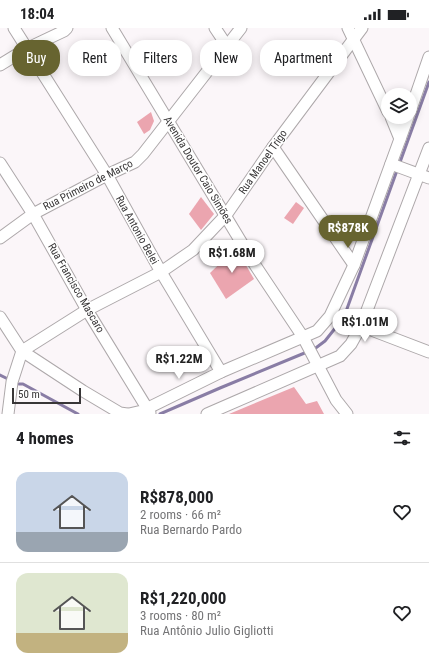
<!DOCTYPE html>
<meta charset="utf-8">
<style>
:root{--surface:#fff;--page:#f6f6f6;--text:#202124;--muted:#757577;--line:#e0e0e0;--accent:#676430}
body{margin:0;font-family:"Roboto Condensed",sans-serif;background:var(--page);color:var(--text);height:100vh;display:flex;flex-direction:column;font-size:15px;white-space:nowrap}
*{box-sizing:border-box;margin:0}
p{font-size:13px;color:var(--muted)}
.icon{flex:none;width:22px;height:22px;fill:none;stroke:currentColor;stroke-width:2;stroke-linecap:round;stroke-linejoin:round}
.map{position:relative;height:386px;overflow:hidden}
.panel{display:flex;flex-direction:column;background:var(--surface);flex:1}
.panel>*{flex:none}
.hud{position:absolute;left:12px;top:12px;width:405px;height:36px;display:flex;gap:8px}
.controls{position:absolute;left:381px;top:60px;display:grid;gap:8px}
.controls a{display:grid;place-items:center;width:36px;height:36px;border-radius:50%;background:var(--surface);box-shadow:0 2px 10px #0003;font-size:20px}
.scale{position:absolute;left:12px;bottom:10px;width:69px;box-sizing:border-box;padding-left:4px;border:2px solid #383637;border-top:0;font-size:11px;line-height:14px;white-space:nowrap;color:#383637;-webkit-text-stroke:3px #fff;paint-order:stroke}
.price{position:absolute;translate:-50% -34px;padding:0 9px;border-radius:14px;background:#fff;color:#222;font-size:13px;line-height:26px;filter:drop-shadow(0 1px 2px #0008)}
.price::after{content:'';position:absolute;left:50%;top:24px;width:12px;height:9px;margin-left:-6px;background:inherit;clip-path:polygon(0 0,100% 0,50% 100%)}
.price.selected{background:var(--accent);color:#fff}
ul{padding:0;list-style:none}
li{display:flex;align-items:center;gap:12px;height:100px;padding:0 16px}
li+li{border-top:1px solid var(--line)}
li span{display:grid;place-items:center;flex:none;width:112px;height:80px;border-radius:12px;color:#555}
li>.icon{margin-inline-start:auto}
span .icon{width:48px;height:48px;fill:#fffc;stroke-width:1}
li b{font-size:17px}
h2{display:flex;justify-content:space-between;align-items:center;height:48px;padding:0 16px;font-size:17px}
.tag{padding:0 14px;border-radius:16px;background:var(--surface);box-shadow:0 2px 10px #0003;font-size:14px;line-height:36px}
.tag.selected{background:var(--accent);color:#fff}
.status{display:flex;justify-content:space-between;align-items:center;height:28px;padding:0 20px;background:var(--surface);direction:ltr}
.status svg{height:11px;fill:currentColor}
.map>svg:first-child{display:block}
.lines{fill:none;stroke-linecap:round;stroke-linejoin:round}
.stream{stroke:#897da5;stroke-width:3}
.building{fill:#eba5af}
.minor-casing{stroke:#ada8aa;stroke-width:13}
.minor{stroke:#fff;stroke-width:11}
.labels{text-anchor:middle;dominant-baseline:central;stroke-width:3;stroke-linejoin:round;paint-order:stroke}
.street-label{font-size:11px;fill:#383637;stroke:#fff}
</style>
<div class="status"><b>18:04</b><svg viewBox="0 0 49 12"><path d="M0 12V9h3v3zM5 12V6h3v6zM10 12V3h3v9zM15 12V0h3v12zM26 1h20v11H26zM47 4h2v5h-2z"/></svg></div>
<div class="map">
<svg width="429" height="386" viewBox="0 0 429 386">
<rect width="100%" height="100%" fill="#fbf6f9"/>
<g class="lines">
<g class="stream">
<path d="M 313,322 L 325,313 L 344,289 L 429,54"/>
<path d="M 0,347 L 10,352"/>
<path d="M 19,356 L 23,356 L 78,386"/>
<path d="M 160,386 L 220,360 L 307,324"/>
</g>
</g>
<g class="building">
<path d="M 151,84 L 154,93 L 150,102 L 144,106 L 137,94 Z"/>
<path d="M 201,169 L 214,186 L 201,202 L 189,186 Z"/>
<path d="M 296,174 L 304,180 L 293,196 L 284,190 Z"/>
<path d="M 236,220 L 254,251 L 226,271 L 210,245 Z"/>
<path d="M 294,359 L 306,376 L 317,373 L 324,386 L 229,386 Z"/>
</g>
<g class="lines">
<defs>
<g id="minor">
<path d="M 14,0 L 107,147 L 161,244 L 221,344"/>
<path d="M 112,0 L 255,237 L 303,309 L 336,372 L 347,386"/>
<path d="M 215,0 L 227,18"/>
<path d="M 348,0 L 388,84"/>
<path d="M 0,37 L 26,21 L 64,3 L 67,0"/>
<path d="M 410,84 L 429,29"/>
<path d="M 391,89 L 400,111"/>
<path d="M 273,119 L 354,237"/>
<path d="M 0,135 L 33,186 L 87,282 L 150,385"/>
<path d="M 391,136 L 429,150"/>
<path d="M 0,210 L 33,186 L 107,147 L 135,134 L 143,126 L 241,0"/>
<path d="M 0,289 L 22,323 L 83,363 L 120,385 L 127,386"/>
<path d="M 361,298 L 429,324"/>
<path d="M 22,323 L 87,282 L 161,244 L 193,222 L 226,187 L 273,119 L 362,0"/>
<path d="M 8,386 L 12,354 L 22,323"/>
<path d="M 129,386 L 142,383 L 221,344 L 317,303 L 330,288 L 354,237 L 408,89"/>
<path d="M 207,386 L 340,328 L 351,316 L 361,298 L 429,120"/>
</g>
</defs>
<use href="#minor" class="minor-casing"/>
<use href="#minor" class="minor"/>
</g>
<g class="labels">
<g class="street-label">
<text transform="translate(263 134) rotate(-55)">Rua Manoel Trigo</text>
<text transform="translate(198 142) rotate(59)">Avenida Doutor Caio Simões</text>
<text transform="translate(88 157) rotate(-27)">Rua Primeiro de Março</text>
<text transform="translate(137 202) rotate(61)">Rua Antonio Belei</text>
<text transform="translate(76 260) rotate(60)">Rua Francisco Mascaro</text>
</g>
</g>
</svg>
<div class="controls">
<a><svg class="icon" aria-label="layers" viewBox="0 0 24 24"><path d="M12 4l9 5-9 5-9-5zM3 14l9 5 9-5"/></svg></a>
</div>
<div class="scale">50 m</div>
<b class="price selected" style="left:348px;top:221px">R$878K</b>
<b class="price" style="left:232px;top:246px">R$1.68M</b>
<b class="price" style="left:365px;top:315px">R$1.01M</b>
<b class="price" style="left:179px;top:352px">R$1.22M</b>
<div class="hud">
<a class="tag selected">Buy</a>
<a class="tag">Rent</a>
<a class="tag">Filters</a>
<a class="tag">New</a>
<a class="tag">Apartment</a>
</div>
</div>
<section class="panel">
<h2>4 homes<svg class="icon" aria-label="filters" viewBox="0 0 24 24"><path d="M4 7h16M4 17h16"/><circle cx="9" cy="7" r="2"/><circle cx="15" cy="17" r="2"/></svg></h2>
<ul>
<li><span style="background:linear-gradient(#c9d6e8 75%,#9aa5b1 0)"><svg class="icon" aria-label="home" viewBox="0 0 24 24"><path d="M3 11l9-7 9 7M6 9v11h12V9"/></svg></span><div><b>R$878,000</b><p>2 rooms · 66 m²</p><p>Rua Bernardo Pardo</p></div><svg class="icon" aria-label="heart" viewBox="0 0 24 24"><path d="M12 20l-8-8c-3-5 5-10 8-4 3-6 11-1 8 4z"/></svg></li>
<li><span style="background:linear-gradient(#dfe7d0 75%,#c2b280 0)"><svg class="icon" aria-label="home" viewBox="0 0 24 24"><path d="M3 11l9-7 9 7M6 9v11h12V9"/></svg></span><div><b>R$1,220,000</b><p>3 rooms · 80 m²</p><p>Rua Antônio Julio Gigliotti</p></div><svg class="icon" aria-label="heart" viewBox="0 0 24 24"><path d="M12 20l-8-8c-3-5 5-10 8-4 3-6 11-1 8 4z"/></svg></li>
</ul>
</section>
